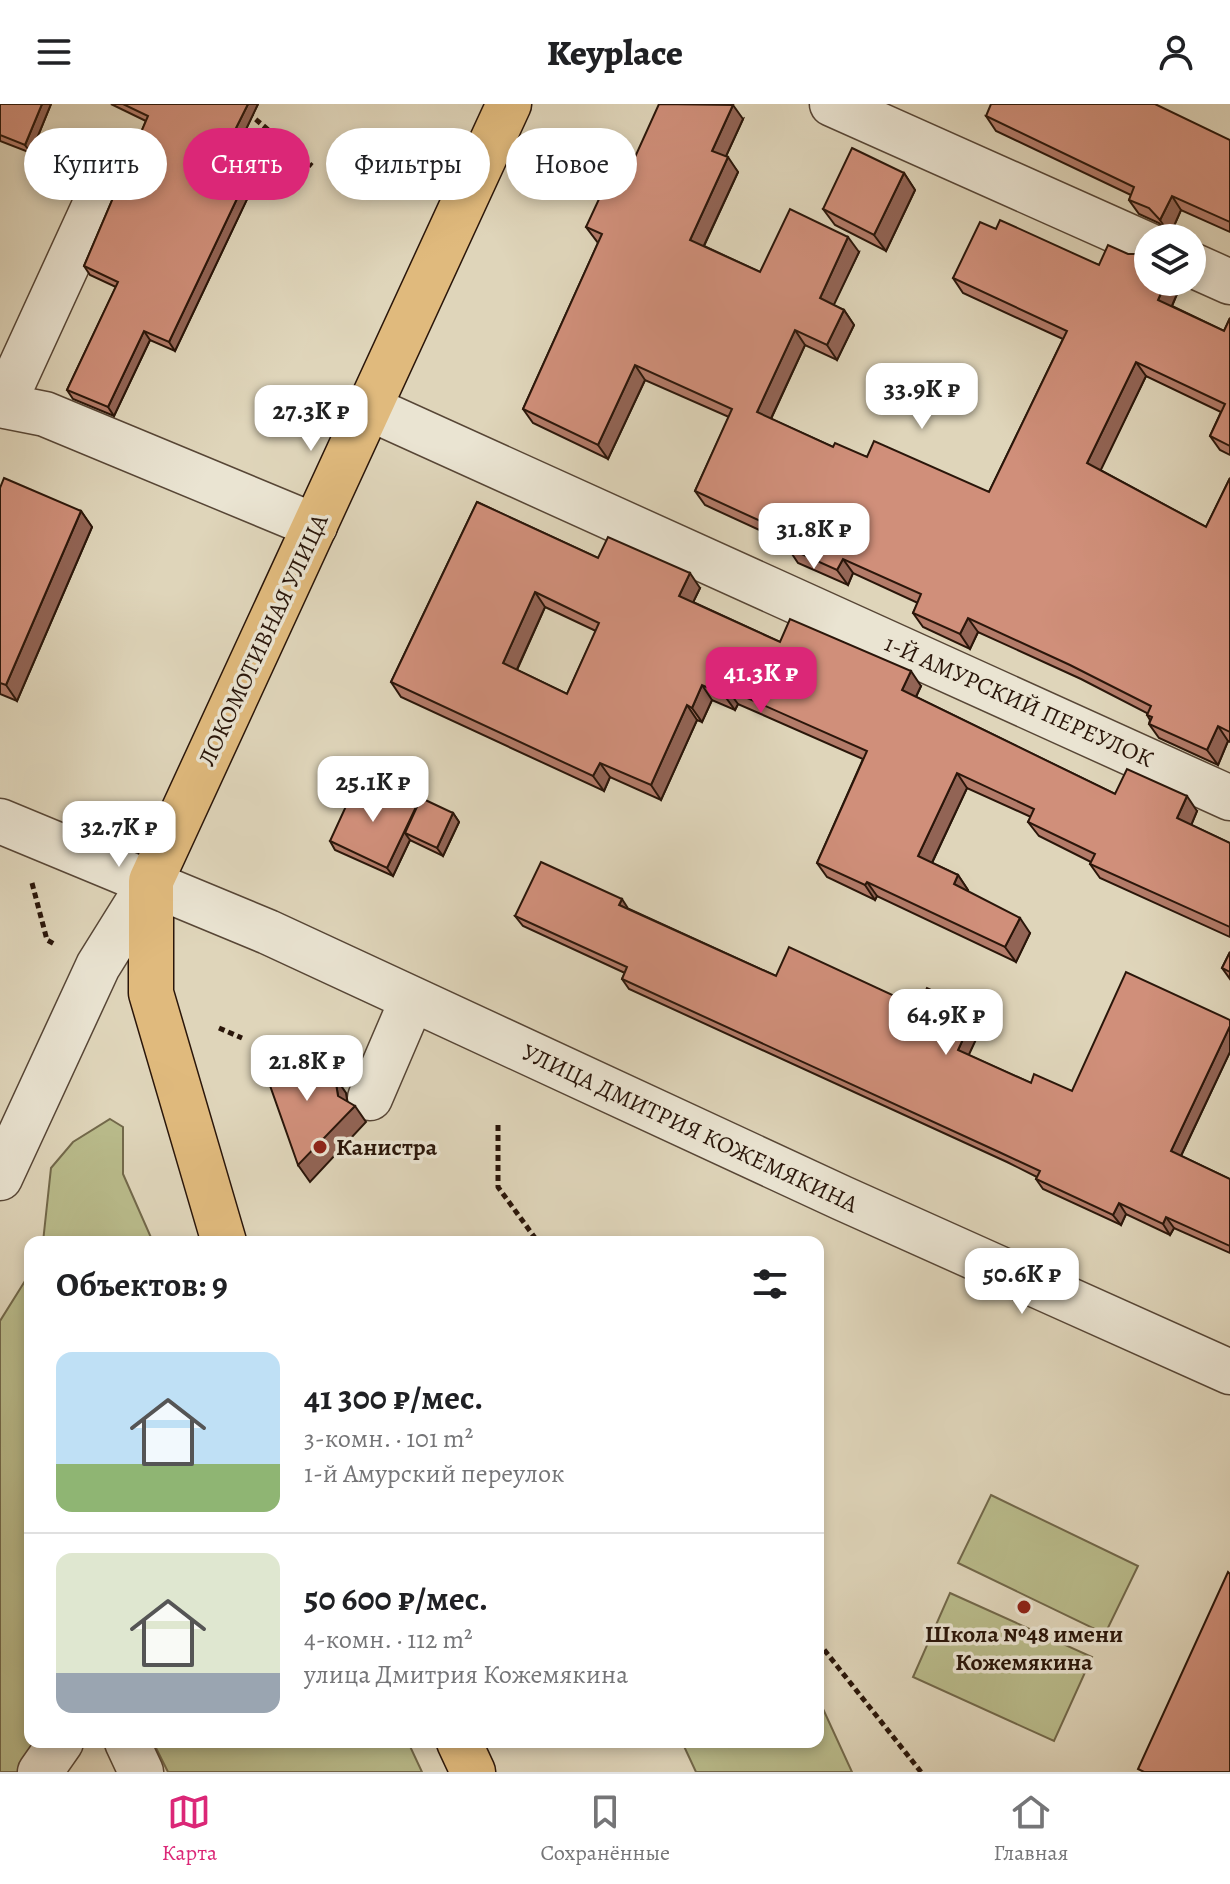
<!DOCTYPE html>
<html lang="ru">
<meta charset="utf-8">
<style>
:root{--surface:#fff;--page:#f2f2f2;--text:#202124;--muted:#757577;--line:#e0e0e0;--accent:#db2777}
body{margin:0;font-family:Alegreya,serif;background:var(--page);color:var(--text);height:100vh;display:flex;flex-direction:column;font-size:30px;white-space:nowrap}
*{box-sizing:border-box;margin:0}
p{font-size:26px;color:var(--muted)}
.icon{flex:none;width:44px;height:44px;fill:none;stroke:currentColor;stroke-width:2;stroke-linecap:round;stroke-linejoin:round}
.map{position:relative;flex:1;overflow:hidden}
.drawer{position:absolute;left:24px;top:1132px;width:800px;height:512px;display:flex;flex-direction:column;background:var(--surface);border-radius:16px;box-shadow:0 4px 12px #0003}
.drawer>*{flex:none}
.top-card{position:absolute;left:24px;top:24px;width:800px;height:72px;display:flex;gap:16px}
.buttons{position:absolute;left:1134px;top:120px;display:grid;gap:16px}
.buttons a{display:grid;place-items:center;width:72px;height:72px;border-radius:50%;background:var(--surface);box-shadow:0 4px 12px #0003;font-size:40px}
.price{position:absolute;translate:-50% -68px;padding:0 18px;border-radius:16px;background:#fff;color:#222;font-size:26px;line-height:52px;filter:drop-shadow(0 2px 4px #0008)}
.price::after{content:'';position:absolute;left:50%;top:48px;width:24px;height:18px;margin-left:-12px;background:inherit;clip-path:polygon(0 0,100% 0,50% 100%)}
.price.current{background:var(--accent);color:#fff}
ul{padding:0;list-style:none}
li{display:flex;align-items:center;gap:24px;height:200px;padding:0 32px}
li+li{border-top:2px solid var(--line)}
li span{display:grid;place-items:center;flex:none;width:224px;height:160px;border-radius:16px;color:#555}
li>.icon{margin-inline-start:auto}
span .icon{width:96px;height:96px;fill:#fffc;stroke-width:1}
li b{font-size:34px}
h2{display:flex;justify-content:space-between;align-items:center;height:96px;padding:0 32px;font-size:34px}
.chip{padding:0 28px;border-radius:36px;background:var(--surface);box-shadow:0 4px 12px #0003;font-size:28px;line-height:72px}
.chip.current{background:var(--accent);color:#fff}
header{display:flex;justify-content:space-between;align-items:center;height:104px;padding:0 32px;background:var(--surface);font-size:36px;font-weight:800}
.tabs{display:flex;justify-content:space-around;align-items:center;height:112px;border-top:2px solid var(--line);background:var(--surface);font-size:22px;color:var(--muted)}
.tabs a{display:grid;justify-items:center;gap:4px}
.tabs .current{color:var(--accent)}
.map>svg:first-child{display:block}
.green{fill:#b9bb8b;stroke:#72684a;stroke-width:2}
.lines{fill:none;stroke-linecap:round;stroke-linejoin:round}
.minor-casing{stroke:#574636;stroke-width:47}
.major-casing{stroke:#2a160a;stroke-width:47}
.path{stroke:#2a160a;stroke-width:5;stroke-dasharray:6 4;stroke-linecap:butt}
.minor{stroke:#eae4d2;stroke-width:44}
.major{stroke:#e0ba7d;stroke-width:44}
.wall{fill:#b37b69;stroke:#2a160a;stroke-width:2;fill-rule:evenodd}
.shaded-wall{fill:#926455;stroke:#2a160a;stroke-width:2}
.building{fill:#d08f7a;stroke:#2a160a;stroke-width:2;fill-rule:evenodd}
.poi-dot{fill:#8f2418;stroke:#eae4d2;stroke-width:3}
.labels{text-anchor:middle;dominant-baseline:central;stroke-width:7;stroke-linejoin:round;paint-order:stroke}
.street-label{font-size:24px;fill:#2a160a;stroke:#eae4d2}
.poi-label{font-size:24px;font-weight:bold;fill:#2a160a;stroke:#eae4d2;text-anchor:start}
</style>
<header><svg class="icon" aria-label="menu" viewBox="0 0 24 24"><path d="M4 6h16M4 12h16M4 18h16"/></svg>Keyplace<svg class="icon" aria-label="person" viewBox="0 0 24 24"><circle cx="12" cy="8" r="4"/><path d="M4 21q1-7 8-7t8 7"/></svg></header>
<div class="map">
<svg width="1230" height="1668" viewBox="0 0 1230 1668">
<rect width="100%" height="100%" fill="#dfd5ba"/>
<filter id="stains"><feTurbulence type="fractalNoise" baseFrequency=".0025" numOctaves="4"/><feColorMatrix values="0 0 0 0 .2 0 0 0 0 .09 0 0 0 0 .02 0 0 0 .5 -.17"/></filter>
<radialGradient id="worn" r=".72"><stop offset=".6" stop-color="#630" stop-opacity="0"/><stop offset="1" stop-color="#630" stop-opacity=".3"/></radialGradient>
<g class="green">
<path d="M 110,1015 L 123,1023 L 123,1070 L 153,1138 L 43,1138 L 51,1064 L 73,1038 Z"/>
<path d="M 30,1169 L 30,1638 L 41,1638 L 21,1668 L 0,1668 L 0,1217 Z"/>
<path d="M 991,1391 L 1138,1462 L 1105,1530 L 958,1459 Z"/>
<path d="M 950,1489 L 1092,1553 L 1054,1637 L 913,1573 Z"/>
<path d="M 818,1594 L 852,1668 L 696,1668 L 682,1638 L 818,1638 Z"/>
<path d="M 153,1638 L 408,1638 L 422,1668 L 168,1668 Z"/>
</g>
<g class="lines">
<defs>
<g id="minor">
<path d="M 832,0 L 1148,141"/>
<path d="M 1192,161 L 1230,178"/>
<path d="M 0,301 L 45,310 L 315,422"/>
<path d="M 3,301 L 108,72"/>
<path d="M 369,304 L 1230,694"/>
<path d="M 0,717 L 268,828 L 842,1094 L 1230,1268"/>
<path d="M 370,994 L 412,896"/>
<path d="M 0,1074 L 98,862 L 151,777"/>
<path d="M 127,1638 L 141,1668"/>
<path d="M 40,1668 L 61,1638"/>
</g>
<g id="major">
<path d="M 224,1138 L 151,889 L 151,777 L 509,0"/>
<path d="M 459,1638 L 473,1668"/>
</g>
</defs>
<use href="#minor" class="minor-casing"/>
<use href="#major" class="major-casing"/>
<g class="path">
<path d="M 248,9 L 312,62"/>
<path d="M 32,779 L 47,836 L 56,841"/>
<path d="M 219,924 L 242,934"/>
<path d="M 498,1021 L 498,1083 L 538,1138"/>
<path d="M 818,1538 L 921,1668"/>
</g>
<use href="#minor" class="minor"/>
<use href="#major" class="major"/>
</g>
<g class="wall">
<path d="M 0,0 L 51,0 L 31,49 L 0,37 Z"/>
<path d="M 111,0 L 258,0 L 232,54 L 252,63 L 258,72 L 175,247 L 150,236 L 114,312 L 73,295 L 67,286 L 116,183 L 90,171 L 84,162 L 146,17 Z"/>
<path d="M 986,12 L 1230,36 L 1230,128 L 1181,106 L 1170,131 L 1159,119 L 1139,110 L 1129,96 L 1131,91 L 996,27 Z"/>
<path d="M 743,15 L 726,52 L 738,68 L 704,142 L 760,168 L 859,148 L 833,201 L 844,206 L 854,221 L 837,256 L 805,241 L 771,315 L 833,343 L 989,388 L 1063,235 L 963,189 L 953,174 L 996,125 L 1148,178 L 1177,190 L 1172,202 L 1224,227 L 1230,214 L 1230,351 L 1220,346 L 1210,332 L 1221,308 L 1146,272 L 1100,366 L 1206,423 L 1230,374 L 1230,638 L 1228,637 L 1218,661 L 1159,634 L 1149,620 L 1150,616 L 1147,611 L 1147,609 L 1081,575 L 978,528 L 970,545 L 923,523 L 913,509 L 918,499 L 853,469 L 848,481 L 798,459 L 788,444 L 790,440 L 705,401 L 695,387 L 729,313 L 645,276 L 608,355 L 533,319 L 523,305 L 598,139 L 586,123 L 626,73 Z"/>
<path d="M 904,69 L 915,86 L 886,147 L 835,121 L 823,105 Z"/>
<path d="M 0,384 L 81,407 L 92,423 L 17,597 L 0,590 Z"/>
<path d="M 477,398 L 598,454 L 700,484 L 693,498 L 780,538 L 921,582 L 916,593 L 1115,690 L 1197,707 L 1191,721 L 1230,739 L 1230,833 L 1100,774 L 1090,760 L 1091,758 L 1039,732 L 1028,718 L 1031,713 L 967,684 L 932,759 L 958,771 L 968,786 L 967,787 L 1030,829 L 1016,858 L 877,792 L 875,796 L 827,773 L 817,759 L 863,655 L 738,600 L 735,606 L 712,596 L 702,618 L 697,616 L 661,696 L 610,673 L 604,687 L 401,593 L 391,578 ZM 545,503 L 596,527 L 567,590 L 517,566 Z"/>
<path d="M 416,704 L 453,709 L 459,718 L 443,752 L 410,736 L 393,772 L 335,746 L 330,737 Z"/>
<path d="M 629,805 L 776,872 L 984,918 L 968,951 L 1031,979 L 1072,987 L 1230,916 L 1230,948 L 1181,1052 L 1230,1075 L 1230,1149 L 1174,1124 L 1170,1131 L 1126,1110 L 1121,1121 L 1043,1085 L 1036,1075 L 1037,1073 L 1007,1058 L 629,885 L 622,875 L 625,869 L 523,822 L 515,812 Z"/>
<path d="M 1230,848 L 1230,875 L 1222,864 Z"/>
</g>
<g class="shaded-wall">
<path d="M 42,0 L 51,0 L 31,49 L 25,41 Z"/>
<path d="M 248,0 L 258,0 L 230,59 L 223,50 Z"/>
<path d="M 733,1 L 743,15 L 722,61 L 712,47 Z"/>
<path d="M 728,53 L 738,68 L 700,150 L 690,136 Z"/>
<path d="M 252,63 L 258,72 L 175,247 L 169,238 Z"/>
<path d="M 904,69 L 915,86 L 886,147 L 874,131 Z"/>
<path d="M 1172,92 L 1181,106 L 1170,131 L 1160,116 Z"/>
<path d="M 848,133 L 859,148 L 830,209 L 820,194 Z"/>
<path d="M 1144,150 L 1148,156 L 1148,176 L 1138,162 Z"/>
<path d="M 1166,178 L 1169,178 L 1177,190 L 1168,211 L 1158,196 Z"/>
<path d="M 844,206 L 854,221 L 837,256 L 827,241 Z"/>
<path d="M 795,226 L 805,241 L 767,323 L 757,308 Z"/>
<path d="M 144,227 L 150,236 L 114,312 L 108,303 Z"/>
<path d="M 1136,258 L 1146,272 L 1097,374 L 1087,359 Z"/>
<path d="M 635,261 L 645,276 L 608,355 L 598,341 Z"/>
<path d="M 81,407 L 92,423 L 17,597 L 6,581 Z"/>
<path d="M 843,455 L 853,469 L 848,481 L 837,466 Z"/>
<path d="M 690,469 L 700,484 L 689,507 L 679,492 Z"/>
<path d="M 535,488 L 545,503 L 513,574 L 503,559 Z"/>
<path d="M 968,514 L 978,528 L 970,545 L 960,530 Z"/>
<path d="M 911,567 L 921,582 L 912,601 L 902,586 Z"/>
<path d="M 702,581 L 712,596 L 702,618 L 692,604 Z"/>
<path d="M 727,585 L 738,600 L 735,606 L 724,591 Z"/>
<path d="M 687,601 L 697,616 L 661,696 L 651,681 Z"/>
<path d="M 1218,622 L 1228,637 L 1218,661 L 1207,646 Z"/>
<path d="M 600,659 L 610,673 L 604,687 L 593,672 Z"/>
<path d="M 957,669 L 967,684 L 928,767 L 918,752 Z"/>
<path d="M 1187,692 L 1197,707 L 1188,729 L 1177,714 Z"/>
<path d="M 416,703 L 421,711 L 405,729 L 410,736 L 393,772 L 387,764 Z"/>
<path d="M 453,709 L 459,718 L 443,752 L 437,744 Z"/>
<path d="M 958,771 L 968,786 L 964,795 L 954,780 Z"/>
<path d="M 867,778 L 877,792 L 875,796 L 865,781 Z"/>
<path d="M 622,795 L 629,806 L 619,801 Z"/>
<path d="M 1020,814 L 1030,829 L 1016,858 L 1005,843 Z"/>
<path d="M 976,907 L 984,918 L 966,957 L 958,946 Z"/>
<path d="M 1230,922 L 1230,948 L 1178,1058 L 1171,1047 Z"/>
<path d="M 335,973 L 346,989 L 349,1008 L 355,1002 L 366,1018 L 310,1078 L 298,1061 L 338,992 Z"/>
<path d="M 1119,1099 L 1126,1110 L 1121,1121 L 1113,1111 Z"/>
<path d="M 1166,1113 L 1174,1124 L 1170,1131 L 1163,1120 Z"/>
</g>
<g class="building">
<path d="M 0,0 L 42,0 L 25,41 L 0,31 Z"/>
<path d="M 123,0 L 248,0 L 223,50 L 252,63 L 169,238 L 144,227 L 108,303 L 67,286 L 118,178 L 84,162 L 148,12 Z"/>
<path d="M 659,0 L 733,1 L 712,47 L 728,53 L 690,136 L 760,168 L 790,105 L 848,133 L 820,194 L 844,206 L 827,241 L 795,226 L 757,308 L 833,343 L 835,339 L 867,353 L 874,337 L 989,388 L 1067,227 L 953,174 L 980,118 L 996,125 L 1000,116 L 1099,161 L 1108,141 L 1128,150 L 1144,150 L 1138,162 L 1148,167 L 1148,178 L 1166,178 L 1158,196 L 1224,227 L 1230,214 L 1230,342 L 1210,332 L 1225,300 L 1136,258 L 1087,359 L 1206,423 L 1230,374 L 1230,628 L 1218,622 L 1207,646 L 1149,620 L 1152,613 L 1147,611 L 1151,602 L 1070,561 L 968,514 L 960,530 L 913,509 L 921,490 L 843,455 L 837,466 L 788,444 L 793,432 L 695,387 L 732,305 L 635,261 L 598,341 L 523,305 L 602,130 L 586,123 L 612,67 L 626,73 Z"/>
<path d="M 991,0 L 1155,0 L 1230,36 L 1230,118 L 1172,92 L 1160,116 L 1149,104 L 1129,96 L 1134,83 L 986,12 Z"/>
<path d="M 852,44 L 904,69 L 874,131 L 823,105 Z"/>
<path d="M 4,374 L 81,407 L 6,581 L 0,579 L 0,384 Z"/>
<path d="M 477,398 L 598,454 L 608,433 L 690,469 L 679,492 L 780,538 L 790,515 L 911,567 L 902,586 L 1115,690 L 1127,665 L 1187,692 L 1177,714 L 1230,739 L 1230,823 L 1090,760 L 1095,750 L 1028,718 L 1034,705 L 957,669 L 918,752 L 958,771 L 954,780 L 1020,814 L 1005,843 L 867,778 L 865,781 L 817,759 L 867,647 L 727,585 L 724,591 L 702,581 L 692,604 L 687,601 L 651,681 L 600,659 L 593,672 L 391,578 ZM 535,488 L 599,519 L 567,590 L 503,559 Z"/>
<path d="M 358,676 L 416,703 L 387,764 L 330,737 Z"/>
<path d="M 421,694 L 453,709 L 437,744 L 405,729 Z"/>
<path d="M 541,758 L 622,795 L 619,801 L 776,872 L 789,843 L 918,903 L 927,884 L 976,907 L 958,946 L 1031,979 L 1034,970 L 1072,987 L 1126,868 L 1230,916 L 1230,922 L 1171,1047 L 1230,1075 L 1230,1142 L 1166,1113 L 1163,1120 L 1119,1099 L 1113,1111 L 1036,1075 L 1040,1067 L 999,1048 L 622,875 L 627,863 L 515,812 Z"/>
<path d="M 1230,848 L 1230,868 L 1222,864 Z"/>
<path d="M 297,948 L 335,973 L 338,992 L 355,1002 L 298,1061 L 267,973 Z"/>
<path d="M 1228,1468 L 1230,1470 L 1230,1668 L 1144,1668 L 1138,1665 Z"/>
</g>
<g class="poi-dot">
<circle cx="320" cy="1043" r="8"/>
<circle cx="1024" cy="1503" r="8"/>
</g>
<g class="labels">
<g class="street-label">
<text transform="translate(263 536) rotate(-65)">ЛОКОМОТИВНАЯ УЛИЦА</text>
<text transform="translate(1019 597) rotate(24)">1-Й АМУРСКИЙ ПЕРЕУЛОК</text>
<text transform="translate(690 1024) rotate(25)">УЛИЦА ДМИТРИЯ КОЖЕМЯКИНА</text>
</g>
<g class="poi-label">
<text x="336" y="1043">Канистра</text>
<text x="1024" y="1530" text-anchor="middle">Школа №48 имени<tspan x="1024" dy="28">Кожемякина</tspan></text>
</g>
</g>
<rect width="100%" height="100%" filter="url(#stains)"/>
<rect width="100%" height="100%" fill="url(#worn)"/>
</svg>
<div class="buttons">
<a><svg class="icon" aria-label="layers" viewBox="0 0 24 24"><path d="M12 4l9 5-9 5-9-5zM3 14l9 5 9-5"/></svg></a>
</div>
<b class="price" style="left:922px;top:327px">33.9K ₽</b>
<b class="price" style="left:311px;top:349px">27.3K ₽</b>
<b class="price" style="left:814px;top:467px">31.8K ₽</b>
<b class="price current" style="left:761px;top:611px">41.3K ₽</b>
<b class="price" style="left:373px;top:720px">25.1K ₽</b>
<b class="price" style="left:119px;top:765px">32.7K ₽</b>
<b class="price" style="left:946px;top:953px">64.9K ₽</b>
<b class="price" style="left:307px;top:999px">21.8K ₽</b>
<b class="price" style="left:1022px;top:1212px">50.6K ₽</b>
<div class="top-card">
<a class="chip">Купить</a>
<a class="chip current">Снять</a>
<a class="chip">Фильтры</a>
<a class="chip">Новое</a>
</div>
<section class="drawer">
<h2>Объектов: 9<svg class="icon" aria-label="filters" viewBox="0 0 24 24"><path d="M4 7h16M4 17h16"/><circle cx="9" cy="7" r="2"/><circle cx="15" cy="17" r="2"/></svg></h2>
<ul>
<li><span style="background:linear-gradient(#bfe0f5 70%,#8fb573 0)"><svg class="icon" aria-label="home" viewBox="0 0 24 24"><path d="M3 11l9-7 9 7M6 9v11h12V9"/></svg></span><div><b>41 300 ₽/мес.</b><p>3-комн. · 101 m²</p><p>1-й Амурский переулок</p></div></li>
<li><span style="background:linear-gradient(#dfe7d0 75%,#9aa5b1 0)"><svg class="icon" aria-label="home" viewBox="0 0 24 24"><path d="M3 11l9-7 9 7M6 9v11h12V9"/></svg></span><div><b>50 600 ₽/мес.</b><p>4-комн. · 112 m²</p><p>улица Дмитрия Кожемякина</p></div></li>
</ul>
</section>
</div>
<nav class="tabs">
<a class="current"><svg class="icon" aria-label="map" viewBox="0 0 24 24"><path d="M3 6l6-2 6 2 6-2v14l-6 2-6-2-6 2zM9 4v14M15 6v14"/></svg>Карта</a>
<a><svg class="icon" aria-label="saved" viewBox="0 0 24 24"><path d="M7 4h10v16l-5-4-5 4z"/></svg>Сохранённые</a>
<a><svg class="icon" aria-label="home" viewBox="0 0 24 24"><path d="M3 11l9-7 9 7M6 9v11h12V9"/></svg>Главная</a>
</nav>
